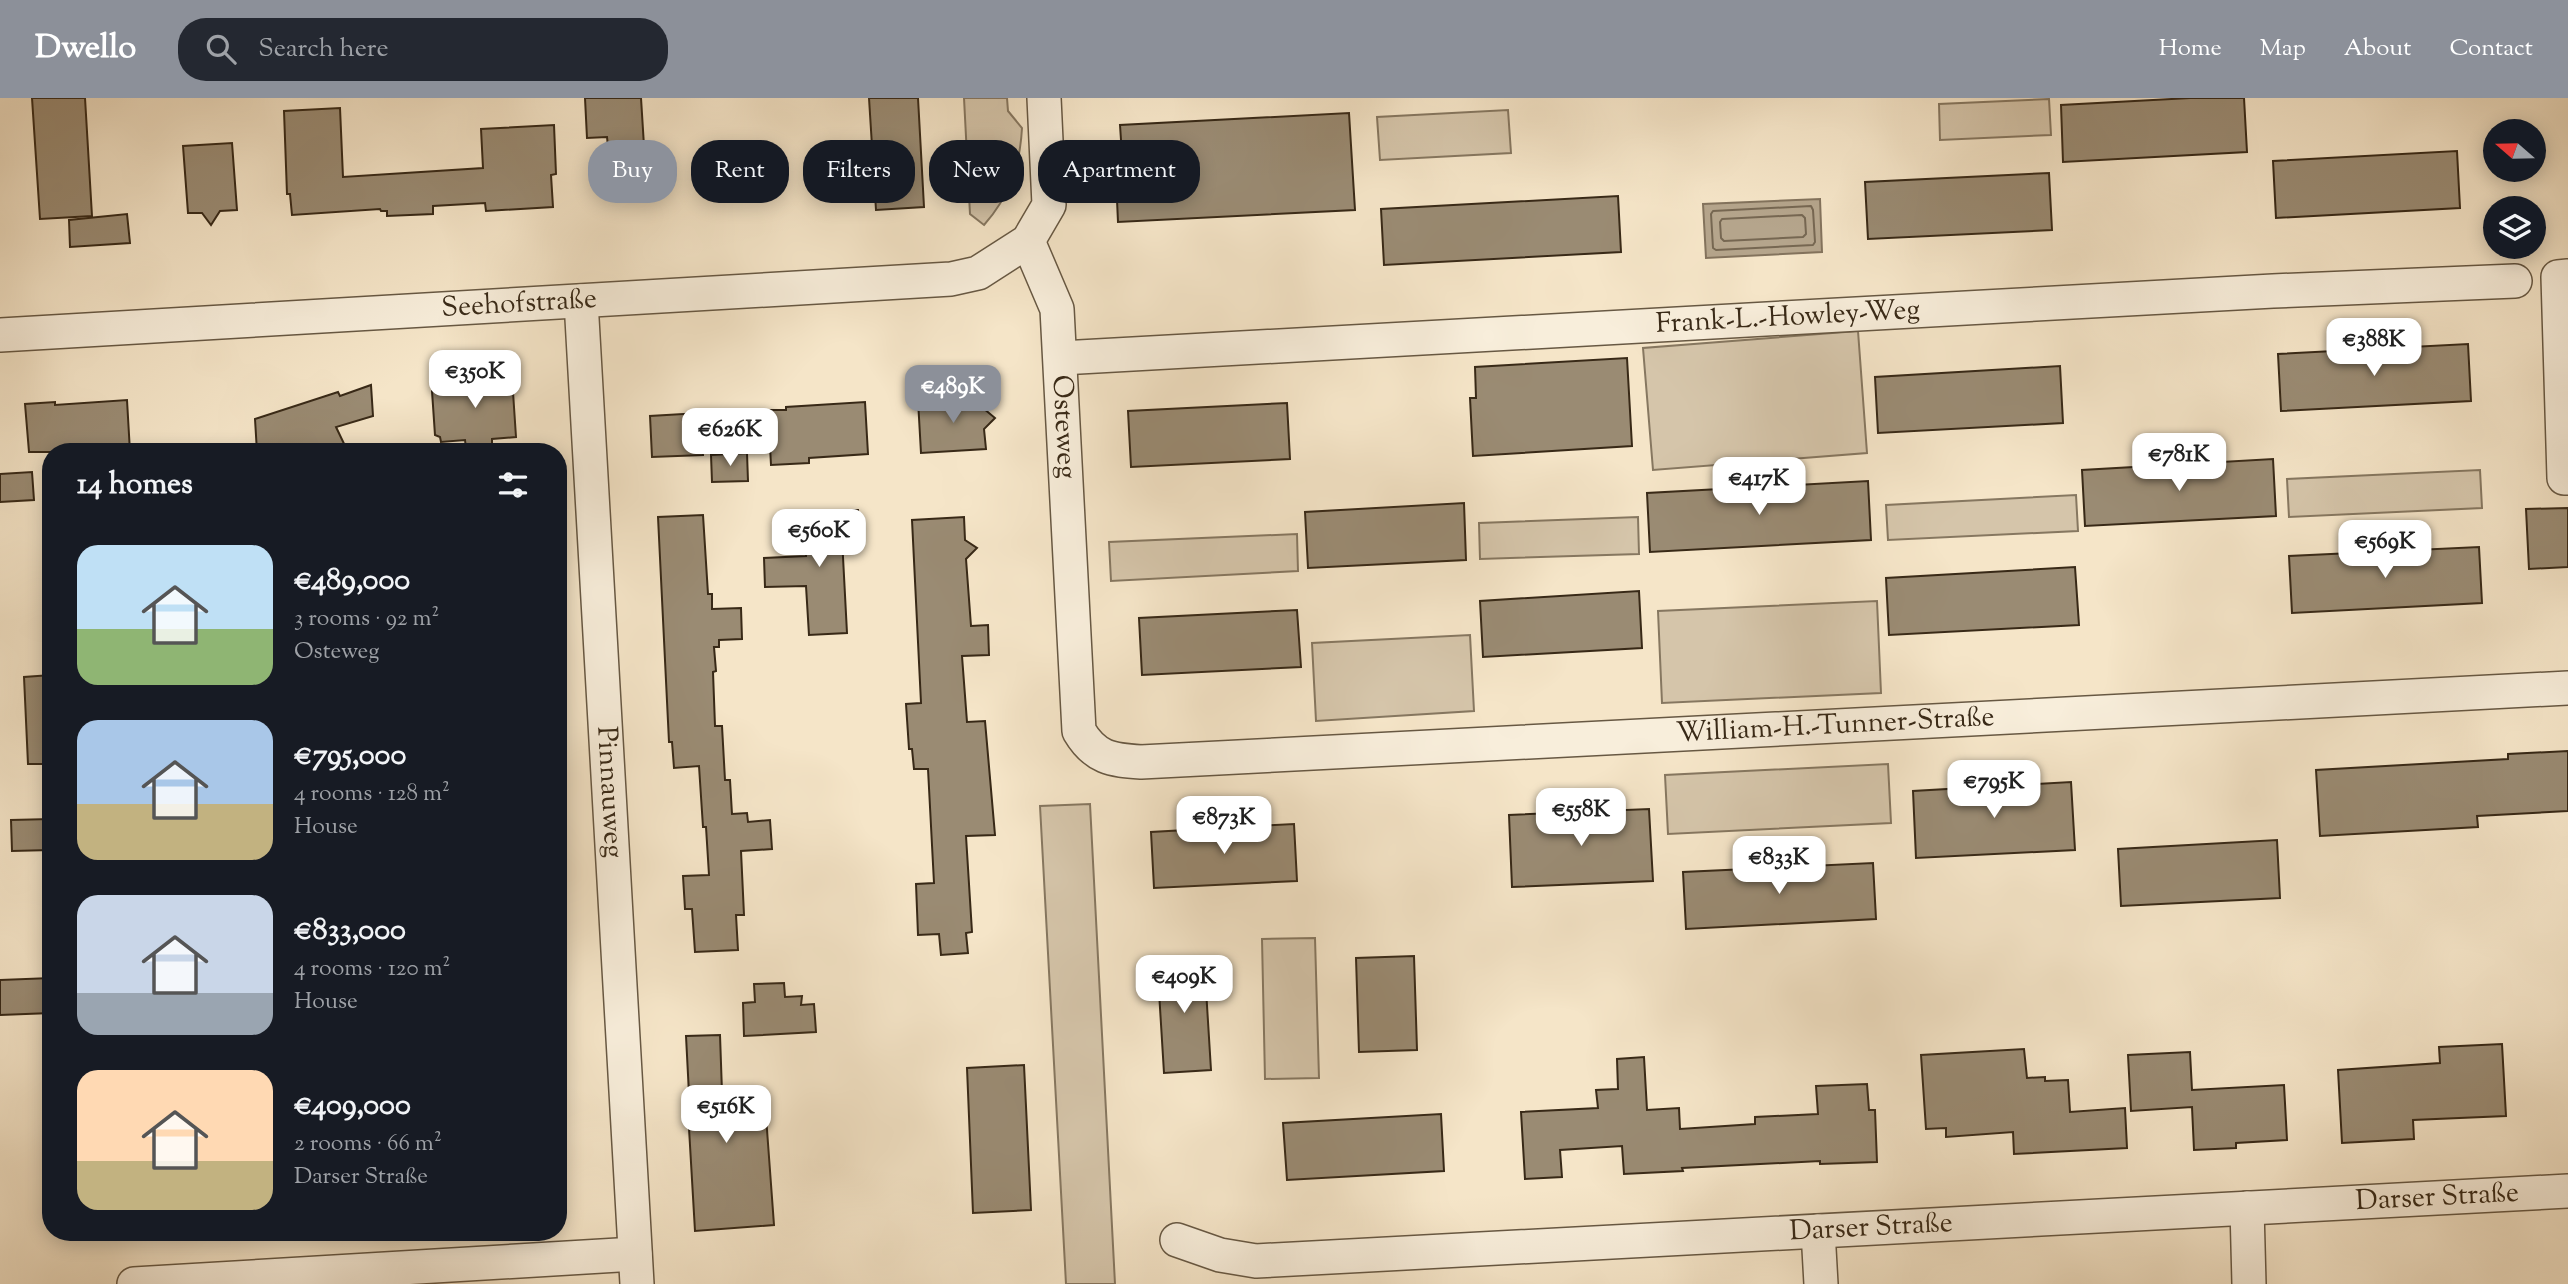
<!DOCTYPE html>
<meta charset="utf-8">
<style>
:root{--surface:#171b24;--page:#242831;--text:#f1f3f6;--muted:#9ea1a6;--accent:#8c9099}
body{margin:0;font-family:"Sorts Mill Goudy",serif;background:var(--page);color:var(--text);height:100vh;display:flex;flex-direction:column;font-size:26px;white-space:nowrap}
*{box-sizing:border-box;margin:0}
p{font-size:23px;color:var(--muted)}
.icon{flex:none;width:38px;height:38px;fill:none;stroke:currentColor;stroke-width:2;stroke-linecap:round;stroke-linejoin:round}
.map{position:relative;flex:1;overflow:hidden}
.sheet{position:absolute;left:42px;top:345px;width:525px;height:798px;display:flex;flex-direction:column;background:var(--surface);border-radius:28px;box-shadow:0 4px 18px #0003}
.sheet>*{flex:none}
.banner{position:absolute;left:588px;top:42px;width:665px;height:63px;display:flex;gap:14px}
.needle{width:46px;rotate:290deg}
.fabs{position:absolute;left:2483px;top:21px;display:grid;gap:14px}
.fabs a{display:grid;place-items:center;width:63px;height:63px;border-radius:50%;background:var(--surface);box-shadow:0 4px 18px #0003;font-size:35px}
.price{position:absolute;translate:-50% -60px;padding:0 16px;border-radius:14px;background:#fff;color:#222;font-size:23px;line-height:46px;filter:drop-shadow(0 2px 4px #0008)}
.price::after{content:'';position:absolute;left:50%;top:42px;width:21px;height:16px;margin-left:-10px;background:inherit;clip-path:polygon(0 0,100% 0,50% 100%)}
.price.active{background:var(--accent);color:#fff}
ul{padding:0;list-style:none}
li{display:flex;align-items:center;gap:21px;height:175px;padding:0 35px}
li span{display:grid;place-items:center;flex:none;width:196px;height:140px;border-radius:21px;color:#555}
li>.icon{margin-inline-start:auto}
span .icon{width:84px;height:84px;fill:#fffc;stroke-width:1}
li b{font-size:30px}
h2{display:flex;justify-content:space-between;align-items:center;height:84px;padding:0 35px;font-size:30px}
.pill{padding:0 24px;border-radius:28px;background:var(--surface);box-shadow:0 4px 18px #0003;font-size:24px;line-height:63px}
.pill.active{background:var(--accent);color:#fff}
header{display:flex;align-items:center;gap:42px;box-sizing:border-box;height:98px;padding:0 35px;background:var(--accent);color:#fff}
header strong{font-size:33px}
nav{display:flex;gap:38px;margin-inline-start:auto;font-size:24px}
.search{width:490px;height:63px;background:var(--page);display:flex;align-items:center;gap:18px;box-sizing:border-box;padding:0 24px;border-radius:28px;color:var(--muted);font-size:26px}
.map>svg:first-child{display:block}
.green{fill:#d5c5aa;stroke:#867760;stroke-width:2}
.water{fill:#b5a58c;stroke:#83735d;stroke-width:2}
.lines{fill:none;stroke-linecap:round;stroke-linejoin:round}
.shore{stroke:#766752;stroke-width:2}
.building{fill:#9a8b73;stroke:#382917;stroke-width:2}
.minor-casing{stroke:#675843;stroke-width:36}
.minor{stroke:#f8eedb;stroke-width:33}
.labels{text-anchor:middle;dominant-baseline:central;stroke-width:5;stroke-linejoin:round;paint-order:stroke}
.street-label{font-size:28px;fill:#382917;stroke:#f8eedb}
</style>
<header>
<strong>Dwello</strong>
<div class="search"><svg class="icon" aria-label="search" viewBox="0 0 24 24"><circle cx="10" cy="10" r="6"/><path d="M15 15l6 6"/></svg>Search here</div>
<nav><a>Home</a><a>Map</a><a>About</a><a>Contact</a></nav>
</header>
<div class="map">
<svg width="2568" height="1186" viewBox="0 0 2568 1186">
<rect width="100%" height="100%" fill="#f5e5c8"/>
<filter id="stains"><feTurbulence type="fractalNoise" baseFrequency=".00286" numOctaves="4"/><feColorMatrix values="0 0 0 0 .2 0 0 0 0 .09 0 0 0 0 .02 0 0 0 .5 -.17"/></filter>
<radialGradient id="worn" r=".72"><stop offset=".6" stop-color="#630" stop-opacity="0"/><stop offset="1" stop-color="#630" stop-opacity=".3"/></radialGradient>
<g class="green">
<path d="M 964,0 L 1007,0 L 1008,13 L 1022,30 C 1020,68 1009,99 984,127 L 970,116 Z"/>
<path d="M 2049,1 L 2051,37 L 1940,42 L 1939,6 Z"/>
<path d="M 1508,12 L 1511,55 L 1380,62 L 1377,19 Z"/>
<path d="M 1858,233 L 1867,355 L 1653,372 L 1643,250 Z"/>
<path d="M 2480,372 L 2482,410 L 2289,419 L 2287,381 Z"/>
<path d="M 2076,397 L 2078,433 L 1888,442 L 1886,407 Z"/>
<path d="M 1638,419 L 1639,456 L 1480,461 L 1479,425 Z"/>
<path d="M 1297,436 L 1298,473 L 1111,483 L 1109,444 Z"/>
<path d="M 1877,503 L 1881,595 L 1662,605 L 1658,513 Z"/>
<path d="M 1470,537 L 1474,613 L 1316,623 L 1312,545 Z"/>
<path d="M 1888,666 L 1891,725 L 1668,736 L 1665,677 Z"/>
<path d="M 1090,706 L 1115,1186 L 1066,1186 L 1040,708 Z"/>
<path d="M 1315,840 L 1319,980 L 1265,981 L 1262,841 Z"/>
</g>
<path class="water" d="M 1820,101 L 1822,154 L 1706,160 L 1703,106 Z"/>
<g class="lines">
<g class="shore">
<path d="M 1811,108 L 1813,112 L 1815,144 L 1813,147 L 1716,152 L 1713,150 L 1711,116 L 1713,113 Z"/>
<path d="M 1802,117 L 1805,120 L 1806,136 L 1803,139 L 1724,143 L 1721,140 L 1720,124 L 1722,121 Z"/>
</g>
</g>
<g class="building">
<path d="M 32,0 L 85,0 L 92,118 L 40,121 Z"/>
<path d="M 585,0 L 641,0 L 644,48 L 608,49 L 607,39 L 587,40 Z"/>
<path d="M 869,0 L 918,0 L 924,109 L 876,112 Z"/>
<path d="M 2190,0 L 2244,0 L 2247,54 L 2063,64 L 2061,7 Z"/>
<path d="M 340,10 L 343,79 L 483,70 L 481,31 L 554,27 L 556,76 L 551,77 L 553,109 L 486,113 L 485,105 L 433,108 L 433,116 L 387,118 L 387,113 L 381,113 L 380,111 L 292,117 L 290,96 L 287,96 L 284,13 Z"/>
<path d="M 1349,15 L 1355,112 L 1118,124 L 1115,57 L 1122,57 L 1120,27 Z"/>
<path d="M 232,45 L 237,112 L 220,113 L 211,127 L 202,115 L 188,115 L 183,48 Z"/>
<path d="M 2457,53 L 2460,110 L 2276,120 L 2273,63 Z"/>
<path d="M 2049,75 L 2052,132 L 1868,141 L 1865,84 Z"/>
<path d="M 1618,98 L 1621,154 L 1384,167 L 1381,111 Z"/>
<path d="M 127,116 L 130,145 L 70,149 L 69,122 Z"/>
<path d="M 2468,246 L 2471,303 L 2281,313 L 2278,256 Z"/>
<path d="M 1627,260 L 1632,348 L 1473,358 L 1470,300 L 1476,300 L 1475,269 Z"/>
<path d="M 2060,268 L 2063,325 L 1878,335 L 1875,279 Z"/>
<path d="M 487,273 L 488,281 L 512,279 L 516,339 L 492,341 L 492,349 L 466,350 L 465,342 L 441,344 L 440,339 L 435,337 L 432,293 L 438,290 L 437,284 L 461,282 L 461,275 Z"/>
<path d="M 371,287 L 373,318 L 336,329 L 348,354 L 257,354 L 255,321 L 338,294 L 340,298 Z"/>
<path d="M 983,299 L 983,310 L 995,320 L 984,331 L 986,351 L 921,355 L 918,302 Z"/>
<path d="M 127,302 L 130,354 L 29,354 L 25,306 L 55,304 L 55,307 Z"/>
<path d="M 865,304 L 868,356 L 809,360 L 809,365 L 771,367 L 768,312 L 786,312 L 786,309 Z"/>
<path d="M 1287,305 L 1290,361 L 1131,369 L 1128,313 Z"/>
<path d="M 700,315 L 703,357 L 652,359 L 650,318 Z"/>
<path d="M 747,355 L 748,383 L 712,384 L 711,357 Z"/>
<path d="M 2273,361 L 2276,418 L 2085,428 L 2082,372 Z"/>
<path d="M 32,374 L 34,402 L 0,404 L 0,376 Z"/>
<path d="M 1868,383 L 1871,442 L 1650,454 L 1647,395 Z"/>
<path d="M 1464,405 L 1466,462 L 1308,470 L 1305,414 Z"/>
<path d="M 2568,410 L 2568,469 L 2529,471 L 2526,411 Z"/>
<path d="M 858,412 L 859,439 L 842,440 L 847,535 L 809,537 L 806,488 L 765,489 L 764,460 L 806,458 L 804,414 Z"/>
<path d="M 703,417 L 708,496 L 712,496 L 712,511 L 741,510 L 742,541 L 719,542 L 719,549 L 714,549 L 716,573 L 713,574 L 715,628 L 722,628 L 725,682 L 730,682 L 732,716 L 747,715 L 748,724 L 770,722 L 772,751 L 741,753 L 744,817 L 736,817 L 738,852 L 695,854 L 692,811 L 685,811 L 683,778 L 709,777 L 706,729 L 703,729 L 699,668 L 674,670 L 672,644 L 669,644 L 658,419 Z"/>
<path d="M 964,419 L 965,442 L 977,450 L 966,461 L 971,528 L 988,527 L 989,557 L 962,558 L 967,624 L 985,623 L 995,737 L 966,738 L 972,834 L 966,835 L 968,855 L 941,857 L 939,836 L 918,837 L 916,786 L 934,785 L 928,671 L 914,671 L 912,651 L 909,651 L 906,606 L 921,605 L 912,422 Z"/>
<path d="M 2479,449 L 2482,505 L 2292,515 L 2289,458 Z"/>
<path d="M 2075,469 L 2079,527 L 1889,537 L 1886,480 Z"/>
<path d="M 1639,493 L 1642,550 L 1483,559 L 1480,503 Z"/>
<path d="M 1297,512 L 1301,569 L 1142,577 L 1139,520 Z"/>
<path d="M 51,577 L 51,666 L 28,666 L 24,579 Z"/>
<path d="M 2568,653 L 2568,713 L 2477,718 L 2478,729 L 2320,738 L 2316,672 L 2508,661 L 2508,656 Z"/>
<path d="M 2071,684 L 2075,752 L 1916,760 L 1913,693 Z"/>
<path d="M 1649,711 L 1653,783 L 1512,789 L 1509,717 Z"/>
<path d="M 51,721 L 51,752 L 12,753 L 11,722 Z"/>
<path d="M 1294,726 L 1297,783 L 1154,790 L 1151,734 Z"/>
<path d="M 2277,742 L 2280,800 L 2121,808 L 2118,751 Z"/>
<path d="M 1873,765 L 1876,821 L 1686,831 L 1683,774 Z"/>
<path d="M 1414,858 L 1417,952 L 1359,954 L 1356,860 Z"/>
<path d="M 1204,859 L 1211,972 L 1164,975 L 1157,861 Z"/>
<path d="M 51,880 L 51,915 L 0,917 L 0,882 Z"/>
<path d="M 784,885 L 785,899 L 802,898 L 801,907 L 814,906 L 816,934 L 744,938 L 743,905 L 755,904 L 754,886 Z"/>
<path d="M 720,937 L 722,994 L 764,991 L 774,1127 L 695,1133 L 687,996 L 689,996 L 686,938 Z"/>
<path d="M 2502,946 L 2506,1018 L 2413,1022 L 2414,1041 L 2342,1045 L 2338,972 L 2440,965 L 2439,949 Z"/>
<path d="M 2024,951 L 2027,980 L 2045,979 L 2045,983 L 2068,982 L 2070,1014 L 2125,1010 L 2127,1050 L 2014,1056 L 2013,1034 L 1946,1039 L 1946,1030 L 1926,1031 L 1921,957 Z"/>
<path d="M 2190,954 L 2192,992 L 2284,987 L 2287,1042 L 2236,1045 L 2236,1050 L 2194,1052 L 2192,1009 L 2131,1013 L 2128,957 Z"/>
<path d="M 1644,959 L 1647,1012 L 1679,1010 L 1680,1031 L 1755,1026 L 1755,1019 L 1818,1016 L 1816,988 L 1867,986 L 1869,1012 L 1875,1012 L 1877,1064 L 1820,1066 L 1820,1063 L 1682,1070 L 1683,1073 L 1624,1076 L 1622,1048 L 1560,1052 L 1562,1079 L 1525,1081 L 1521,1014 L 1598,1010 L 1596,992 L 1618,991 L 1617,961 Z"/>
<path d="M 1024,967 L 1031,1112 L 973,1115 L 967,970 Z"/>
<path d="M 1441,1016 L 1444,1073 L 1287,1082 L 1283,1025 Z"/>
</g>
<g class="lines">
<defs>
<g id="minor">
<path id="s1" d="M 1028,143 L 1057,211 L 1079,633 C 1095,660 1111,662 1141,664 L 2568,590"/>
<path d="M 2568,178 L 2558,179 L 2564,380 L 2568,380"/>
<path id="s2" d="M 581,203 L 637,1186"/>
<path id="s3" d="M 0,237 L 951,181 L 978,175 L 1028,143 L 1049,107 L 1044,0"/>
<path id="s4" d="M 1061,260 L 2273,193 L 2515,183"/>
<path d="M 2247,1110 L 2249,1186"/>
<path d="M 1818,1133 L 1821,1186"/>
<path id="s5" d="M 1177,1142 L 1220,1157 L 1256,1163 L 2568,1093"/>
<path d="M 134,1186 L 635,1156"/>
</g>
</defs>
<use href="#minor" class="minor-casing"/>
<use href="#minor" class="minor"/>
</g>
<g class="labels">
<g class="street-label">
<text stroke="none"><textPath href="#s3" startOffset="520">Seehofstraße</textPath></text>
<text stroke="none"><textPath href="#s4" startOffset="728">Frank-L.-Howley-Weg</textPath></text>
<text stroke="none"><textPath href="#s1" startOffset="192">Osteweg</textPath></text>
<text stroke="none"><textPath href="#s1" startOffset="1265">William-H.-Tunner-Straße</textPath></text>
<text stroke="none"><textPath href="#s2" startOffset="492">Pinnauweg</textPath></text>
<text stroke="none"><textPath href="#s5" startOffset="1265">Darser Straße</textPath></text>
<text stroke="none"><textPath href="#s5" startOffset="698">Darser Straße</textPath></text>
</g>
</g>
<rect width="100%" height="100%" filter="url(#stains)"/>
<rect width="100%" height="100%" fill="url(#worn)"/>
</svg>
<div class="fabs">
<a><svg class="needle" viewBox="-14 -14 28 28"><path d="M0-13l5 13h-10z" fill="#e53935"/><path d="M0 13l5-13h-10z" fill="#9ea1a6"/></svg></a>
<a><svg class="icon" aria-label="layers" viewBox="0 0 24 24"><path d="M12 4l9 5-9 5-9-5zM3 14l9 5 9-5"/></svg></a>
</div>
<b class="price" style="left:2374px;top:280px">€388K</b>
<b class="price" style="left:475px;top:312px">€350K</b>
<b class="price active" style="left:953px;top:327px">€489K</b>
<b class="price" style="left:730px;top:370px">€626K</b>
<b class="price" style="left:2179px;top:395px">€781K</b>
<b class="price" style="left:1759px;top:419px">€417K</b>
<b class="price" style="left:819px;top:471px">€560K</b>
<b class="price" style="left:2385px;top:482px">€569K</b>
<b class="price" style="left:1994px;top:722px">€795K</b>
<b class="price" style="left:1581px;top:750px">€558K</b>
<b class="price" style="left:1224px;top:758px">€873K</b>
<b class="price" style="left:1779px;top:798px">€833K</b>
<b class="price" style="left:1184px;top:917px">€409K</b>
<b class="price" style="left:726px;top:1047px">€516K</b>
<div class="banner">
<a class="pill active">Buy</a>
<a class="pill">Rent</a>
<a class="pill">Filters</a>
<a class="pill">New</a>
<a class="pill">Apartment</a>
</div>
<section class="sheet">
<h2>14 homes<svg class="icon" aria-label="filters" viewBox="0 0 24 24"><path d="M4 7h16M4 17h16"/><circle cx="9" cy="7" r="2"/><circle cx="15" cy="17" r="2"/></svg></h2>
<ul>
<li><span style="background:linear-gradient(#bfe0f5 60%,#8fb573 0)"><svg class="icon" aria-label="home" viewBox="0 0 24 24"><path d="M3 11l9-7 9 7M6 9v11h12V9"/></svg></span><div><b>€489,000</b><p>3 rooms · 92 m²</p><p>Osteweg</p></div></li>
<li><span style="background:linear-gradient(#a9c7e8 60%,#c2b280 0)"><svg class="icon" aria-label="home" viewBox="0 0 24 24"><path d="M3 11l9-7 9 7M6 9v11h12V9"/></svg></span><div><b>€795,000</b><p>4 rooms · 128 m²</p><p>House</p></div></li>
<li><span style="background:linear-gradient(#c9d6e8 70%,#9aa5b1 0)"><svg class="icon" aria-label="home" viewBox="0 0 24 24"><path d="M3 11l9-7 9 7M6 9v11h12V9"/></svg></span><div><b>€833,000</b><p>4 rooms · 120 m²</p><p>House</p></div></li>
<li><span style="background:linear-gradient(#ffd9b3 65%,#c2b280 0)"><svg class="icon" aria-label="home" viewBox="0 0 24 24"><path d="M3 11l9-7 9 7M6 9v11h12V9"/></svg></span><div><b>€409,000</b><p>2 rooms · 66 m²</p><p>Darser Straße</p></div></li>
</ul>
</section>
</div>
